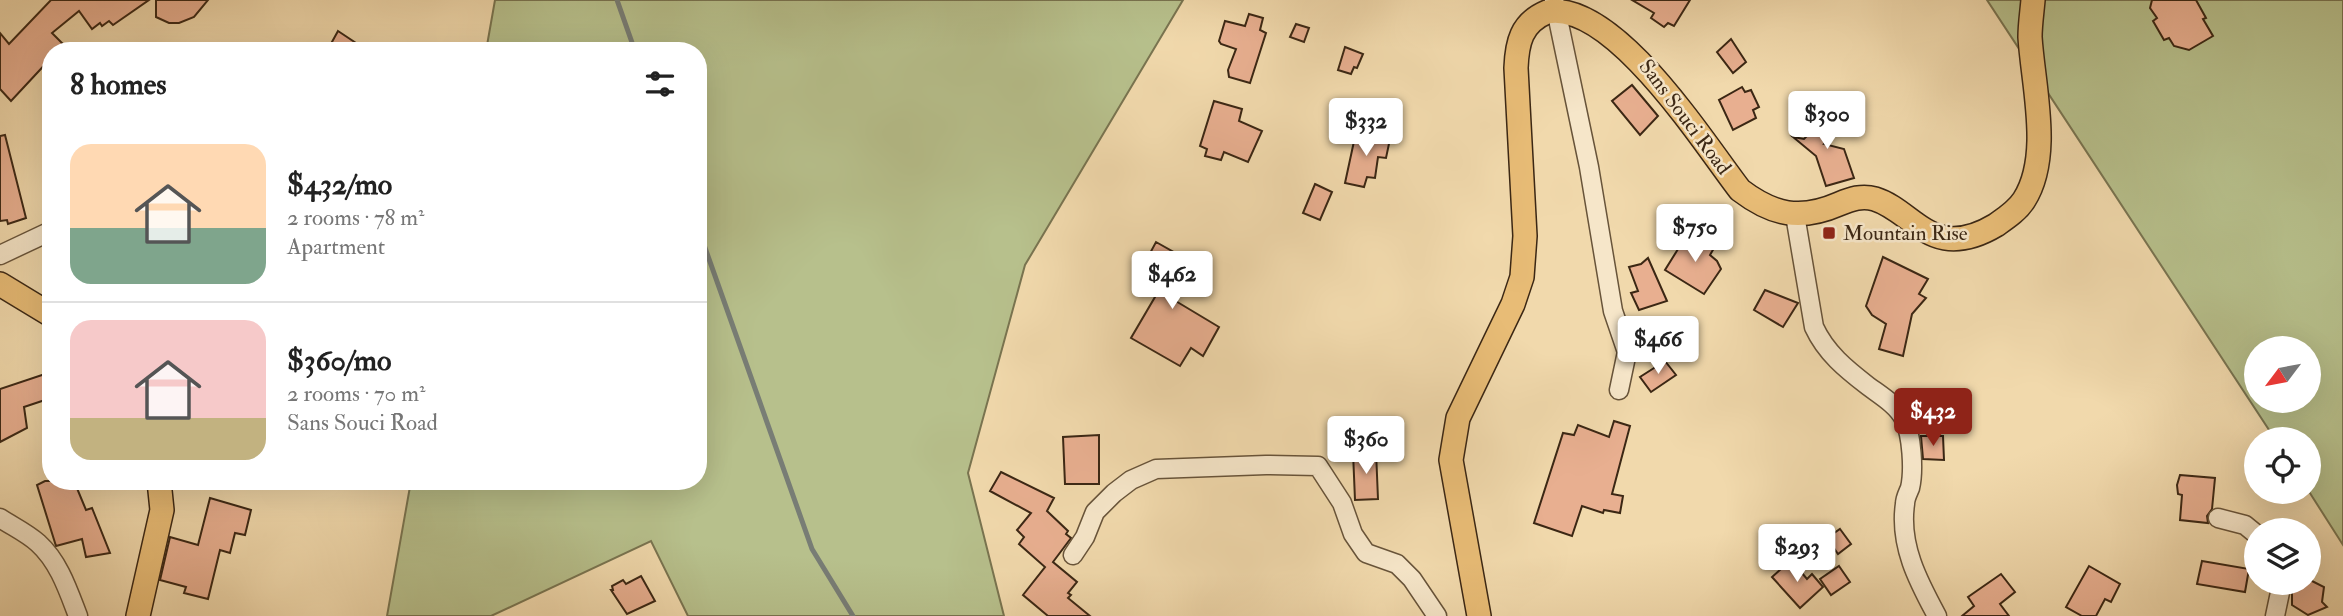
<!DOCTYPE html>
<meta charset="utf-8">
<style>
:root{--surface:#fff;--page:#f2f2f2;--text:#222;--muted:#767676;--line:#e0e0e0;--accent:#8f2418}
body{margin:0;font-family:"IM FELL Double Pica",serif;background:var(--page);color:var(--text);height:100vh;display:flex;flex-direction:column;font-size:26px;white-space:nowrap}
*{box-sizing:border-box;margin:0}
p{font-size:23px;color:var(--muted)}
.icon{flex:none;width:38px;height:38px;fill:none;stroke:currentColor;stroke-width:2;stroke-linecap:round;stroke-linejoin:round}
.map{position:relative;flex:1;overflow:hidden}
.details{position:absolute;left:42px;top:42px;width:665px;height:448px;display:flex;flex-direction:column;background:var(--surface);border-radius:28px;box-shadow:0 7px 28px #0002}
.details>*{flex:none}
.needle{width:46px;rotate:238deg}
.buttons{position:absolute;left:2244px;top:336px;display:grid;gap:14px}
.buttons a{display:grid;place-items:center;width:77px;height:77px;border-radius:50%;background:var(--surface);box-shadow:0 7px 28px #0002;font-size:35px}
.price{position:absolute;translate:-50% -60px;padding:0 16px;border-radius:7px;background:#fff;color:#222;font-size:23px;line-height:46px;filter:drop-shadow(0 2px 4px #0008)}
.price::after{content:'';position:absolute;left:50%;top:42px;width:21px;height:16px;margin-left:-10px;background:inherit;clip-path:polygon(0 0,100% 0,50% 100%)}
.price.current{background:var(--accent);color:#fff}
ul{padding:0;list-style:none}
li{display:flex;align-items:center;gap:21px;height:175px;padding:0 28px}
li+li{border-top:2px solid var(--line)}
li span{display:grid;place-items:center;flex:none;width:196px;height:140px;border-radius:21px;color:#555}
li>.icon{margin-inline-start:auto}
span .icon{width:84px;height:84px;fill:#fffc;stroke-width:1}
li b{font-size:30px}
h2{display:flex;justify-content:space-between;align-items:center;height:84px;padding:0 28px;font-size:30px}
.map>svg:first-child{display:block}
.green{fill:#b7c08c;stroke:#797450;stroke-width:2;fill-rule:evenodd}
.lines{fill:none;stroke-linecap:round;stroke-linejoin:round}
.stream{stroke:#787d75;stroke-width:5}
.building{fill:#e8af90;stroke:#3b2714;stroke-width:2}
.minor-casing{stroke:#68543a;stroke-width:21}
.major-casing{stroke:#3b2714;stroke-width:26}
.minor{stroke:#f6e6c9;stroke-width:18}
.major{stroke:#e8bc76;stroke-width:23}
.poi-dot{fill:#8f2418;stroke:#f6e6c9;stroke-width:2.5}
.labels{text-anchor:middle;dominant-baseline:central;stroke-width:5;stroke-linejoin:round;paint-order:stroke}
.street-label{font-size:21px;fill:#3b2714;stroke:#f6e6c9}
.poi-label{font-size:21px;fill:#3b2714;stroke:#f6e6c9;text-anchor:start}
</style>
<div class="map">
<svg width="2343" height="616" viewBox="0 0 2343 616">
<rect width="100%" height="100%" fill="#f1d9ac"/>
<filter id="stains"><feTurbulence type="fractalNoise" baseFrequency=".00286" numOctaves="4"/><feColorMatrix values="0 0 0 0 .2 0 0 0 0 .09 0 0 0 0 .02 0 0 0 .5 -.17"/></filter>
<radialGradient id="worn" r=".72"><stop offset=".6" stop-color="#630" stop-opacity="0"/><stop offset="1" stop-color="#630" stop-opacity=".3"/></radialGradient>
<g class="green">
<path d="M 495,0 L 1183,0 L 1025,265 L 968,473 L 1004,616 L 688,616 L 651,541 L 491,616 L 387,616 L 411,481 L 698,481 L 698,51 L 486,51 Z"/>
<path d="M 1987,0 L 2343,0 L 2343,545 L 2308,490 L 2308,439 L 2275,439 ZM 2256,348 L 2308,348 L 2308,401 L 2256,401 Z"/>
</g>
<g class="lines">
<g class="stream">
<path d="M 617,0 L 635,51"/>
<path d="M 698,228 L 812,549 L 853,616"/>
</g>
</g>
<g class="building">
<path d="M 51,0 L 149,0 L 113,25 L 109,21 L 102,26 L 100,23 L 92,29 L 79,11 L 52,33 L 63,44 L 57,51 L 51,51 L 51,58 L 11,101 L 0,89 L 0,33 L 9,44 Z"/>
<path d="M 156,0 L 208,0 L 194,17 L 179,23 L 169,23 L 156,17 Z"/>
<path d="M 1632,0 L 1690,0 L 1674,26 L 1668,23 L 1664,27 L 1651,18 L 1654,13 Z"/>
<path d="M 2152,0 L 2196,0 L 2206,18 L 2203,19 L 2213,36 L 2189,50 L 2174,46 L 2169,38 L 2164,40 L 2153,21 L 2157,18 L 2150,8 Z"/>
<path d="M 1249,14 L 1263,18 L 1260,30 L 1266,33 L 1250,83 L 1229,77 L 1228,70 L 1236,49 L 1221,44 L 1219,41 L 1225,21 L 1245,26 Z"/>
<path d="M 1296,24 L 1309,28 L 1304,42 L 1290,37 Z"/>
<path d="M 338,31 L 368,51 L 327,51 Z"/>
<path d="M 1731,39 L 1746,62 L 1733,73 L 1717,52 Z"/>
<path d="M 1345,47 L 1363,54 L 1357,68 L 1354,67 L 1351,74 L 1338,70 Z"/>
<path d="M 1632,85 L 1658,116 L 1640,135 L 1612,101 Z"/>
<path d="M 1742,87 L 1745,92 L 1751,90 L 1759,107 L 1753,110 L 1756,118 L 1733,130 L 1719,100 Z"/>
<path d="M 1214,101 L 1242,109 L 1239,121 L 1262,131 L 1248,162 L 1224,152 L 1221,160 L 1205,156 L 1207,149 L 1200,146 Z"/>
<path d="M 1824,114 L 1840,126 L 1824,144 L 1844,149 L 1854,178 L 1826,186 L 1816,156 L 1793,137 L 1804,139 L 1807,136 L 1803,131 L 1815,118 L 1818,121 Z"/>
<path d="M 1356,132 L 1390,139 L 1386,158 L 1378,157 L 1375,178 L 1367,177 L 1364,187 L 1345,183 Z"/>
<path d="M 5,135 L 26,218 L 8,224 L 7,220 L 0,221 L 0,136 Z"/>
<path d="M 1315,184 L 1332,192 L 1320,220 L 1303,213 Z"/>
<path d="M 1692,232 L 1714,248 L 1710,255 L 1717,261 L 1721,269 L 1704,294 L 1665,270 L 1683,241 L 1685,243 Z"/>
<path d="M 1156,242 L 1195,264 L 1174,300 L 1219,327 L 1203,356 L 1191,348 L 1180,366 L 1131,338 L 1162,285 L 1140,272 Z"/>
<path d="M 1883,257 L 1928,279 L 1919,294 L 1926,298 L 1912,314 L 1903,356 L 1879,349 L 1886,324 L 1872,315 L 1866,306 Z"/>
<path d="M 1648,258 L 1667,301 L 1639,310 L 1631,293 L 1638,291 L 1629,267 L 1641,264 Z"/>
<path d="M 1765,290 L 1798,303 L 1783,327 L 1754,310 Z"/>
<path d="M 1672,335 L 1683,353 L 1670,361 L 1659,344 Z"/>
<path d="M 1665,361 L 1676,375 L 1651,392 L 1640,377 Z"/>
<path d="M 45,374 L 50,385 L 51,398 L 24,407 L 27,428 L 0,442 L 0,389 Z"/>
<path d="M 1614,421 L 1630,426 L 1612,494 L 1623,496 L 1620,513 L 1604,510 L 1603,513 L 1582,506 L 1572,536 L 1534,523 L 1563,433 L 1574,435 L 1578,425 L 1609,437 Z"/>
<path d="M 1099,435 L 1099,484 L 1065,484 L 1063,437 Z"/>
<path d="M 1921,436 L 1943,436 L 1944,460 L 1923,459 Z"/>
<path d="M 1376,451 L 1378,499 L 1355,500 L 1353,452 Z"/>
<path d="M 1001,472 L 1054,498 L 1047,511 L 1068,531 L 1066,534 L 1071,538 L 1053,562 L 1077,582 L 1068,593 L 1071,595 L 1068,598 L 1090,616 L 1048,616 L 1023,595 L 1045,567 L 1019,544 L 1024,537 L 1017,530 L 1031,513 L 990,491 Z"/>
<path d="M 2180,475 L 2215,478 L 2212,509 L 2207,516 L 2208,523 L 2180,520 L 2182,495 L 2178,494 L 2177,485 Z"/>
<path d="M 45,481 L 74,481 L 86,510 L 92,508 L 110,553 L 86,557 L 82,539 L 56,546 L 37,485 Z"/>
<path d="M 210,498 L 251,510 L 245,535 L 235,533 L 230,553 L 220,550 L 208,599 L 184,593 L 186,587 L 160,580 L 170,537 L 198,545 Z"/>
<path d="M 1840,529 L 1851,544 L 1838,554 L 1827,538 Z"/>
<path d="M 1791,560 L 1807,579 L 1812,574 L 1823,587 L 1800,608 L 1772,577 Z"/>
<path d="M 2202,561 L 2249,569 L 2245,592 L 2197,584 Z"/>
<path d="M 1839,566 L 1850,582 L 1831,595 L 1820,579 Z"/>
<path d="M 2089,566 L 2120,584 L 2111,602 L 2105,599 L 2096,616 L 2082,616 L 2066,607 Z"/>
<path d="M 2001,574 L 2015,592 L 2000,604 L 2009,616 L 1962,616 L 1974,606 L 1968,597 Z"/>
<path d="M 641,576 L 655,601 L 627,614 L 611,590 L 613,590 L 612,586 L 623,580 L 626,584 Z"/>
<path d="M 2310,580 L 2324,587 L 2322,602 L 2327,607 L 2308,615 L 2292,605 L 2292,590 Z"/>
</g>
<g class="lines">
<defs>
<g id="minor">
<path d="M 1554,0 L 1589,167 L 1613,311 L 1627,352 L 1619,390"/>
<path d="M 1795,215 L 1814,327 C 1826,353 1846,369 1868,386 C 1880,395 1897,405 1904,419 C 1912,435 1914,471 1910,488 C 1908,493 1905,498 1905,504 C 1899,545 1918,581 1937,616"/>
<path d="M 0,255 L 51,231"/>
<path d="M 0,518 C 12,526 27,533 38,543 C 59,562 68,590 78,616"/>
<path d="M 2218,518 L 2245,525 L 2256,534"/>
<path d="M 1073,555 L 1085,537 L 1095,512 L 1114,493 L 1131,480 L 1156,469 L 1266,465 L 1318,466 L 1342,503 L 1353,534 L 1366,553 L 1397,564 L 1412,579 L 1437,616"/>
<path d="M 2275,616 L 2282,583"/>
</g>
<g id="major">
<path d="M 0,284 L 51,315"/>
<path d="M 138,616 L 162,510 L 159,481"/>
<path d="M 1479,616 L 1451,460 L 1458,418 L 1513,304 L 1522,277 L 1525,236 L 1516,68 C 1517,43 1521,23 1547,12 C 1614,0 1705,145 1740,190 C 1773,215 1800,221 1839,204 C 1851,199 1862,195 1875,199 C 1901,207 1918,233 1945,238 C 1963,241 1981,234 1996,225 C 2006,218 2017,211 2024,200 C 2052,156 2033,86 2030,37 C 2030,25 2032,12 2033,0"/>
</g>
</defs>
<use href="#minor" class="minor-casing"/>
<use href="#major" class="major-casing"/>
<use href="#minor" class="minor"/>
<use href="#major" class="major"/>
</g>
<rect class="poi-dot" x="1822" y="226" width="14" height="14" rx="3.5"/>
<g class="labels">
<g class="street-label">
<text transform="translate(1685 117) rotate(53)">Sans Souci Road</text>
</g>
<g class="poi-label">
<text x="1843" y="233">Mountain Rise</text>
</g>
</g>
<rect width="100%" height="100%" filter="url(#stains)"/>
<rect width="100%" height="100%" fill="url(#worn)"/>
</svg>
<div class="buttons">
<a><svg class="needle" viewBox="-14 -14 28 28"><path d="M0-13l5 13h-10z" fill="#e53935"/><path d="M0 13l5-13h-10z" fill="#767676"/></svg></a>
<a><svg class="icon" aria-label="locate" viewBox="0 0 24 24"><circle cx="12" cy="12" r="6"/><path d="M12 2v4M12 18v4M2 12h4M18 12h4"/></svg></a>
<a><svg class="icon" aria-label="layers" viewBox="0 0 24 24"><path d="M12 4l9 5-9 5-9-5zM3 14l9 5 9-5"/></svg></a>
</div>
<b class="price" style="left:1827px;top:151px">$300</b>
<b class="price" style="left:1366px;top:158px">$332</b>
<b class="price" style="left:1695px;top:264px">$750</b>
<b class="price" style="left:1172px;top:311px">$462</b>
<b class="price" style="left:1658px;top:376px">$466</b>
<b class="price current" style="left:1933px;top:448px">$432</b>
<b class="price" style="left:1366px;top:476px">$360</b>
<b class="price" style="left:1797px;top:584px">$293</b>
<section class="details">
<h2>8 homes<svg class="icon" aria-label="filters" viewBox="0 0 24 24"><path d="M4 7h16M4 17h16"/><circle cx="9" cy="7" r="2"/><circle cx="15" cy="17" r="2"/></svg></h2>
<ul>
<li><span style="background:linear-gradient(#ffd9b3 60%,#7fa58c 0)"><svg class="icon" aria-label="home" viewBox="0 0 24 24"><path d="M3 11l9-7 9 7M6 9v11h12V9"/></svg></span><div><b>$432/mo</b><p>2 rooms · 78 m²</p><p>Apartment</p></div></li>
<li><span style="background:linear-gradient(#f6c9c9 70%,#c2b280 0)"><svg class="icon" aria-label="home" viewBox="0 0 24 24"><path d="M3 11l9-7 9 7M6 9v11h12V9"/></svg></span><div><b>$360/mo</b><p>2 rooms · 70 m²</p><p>Sans Souci Road</p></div></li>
</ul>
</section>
</div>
